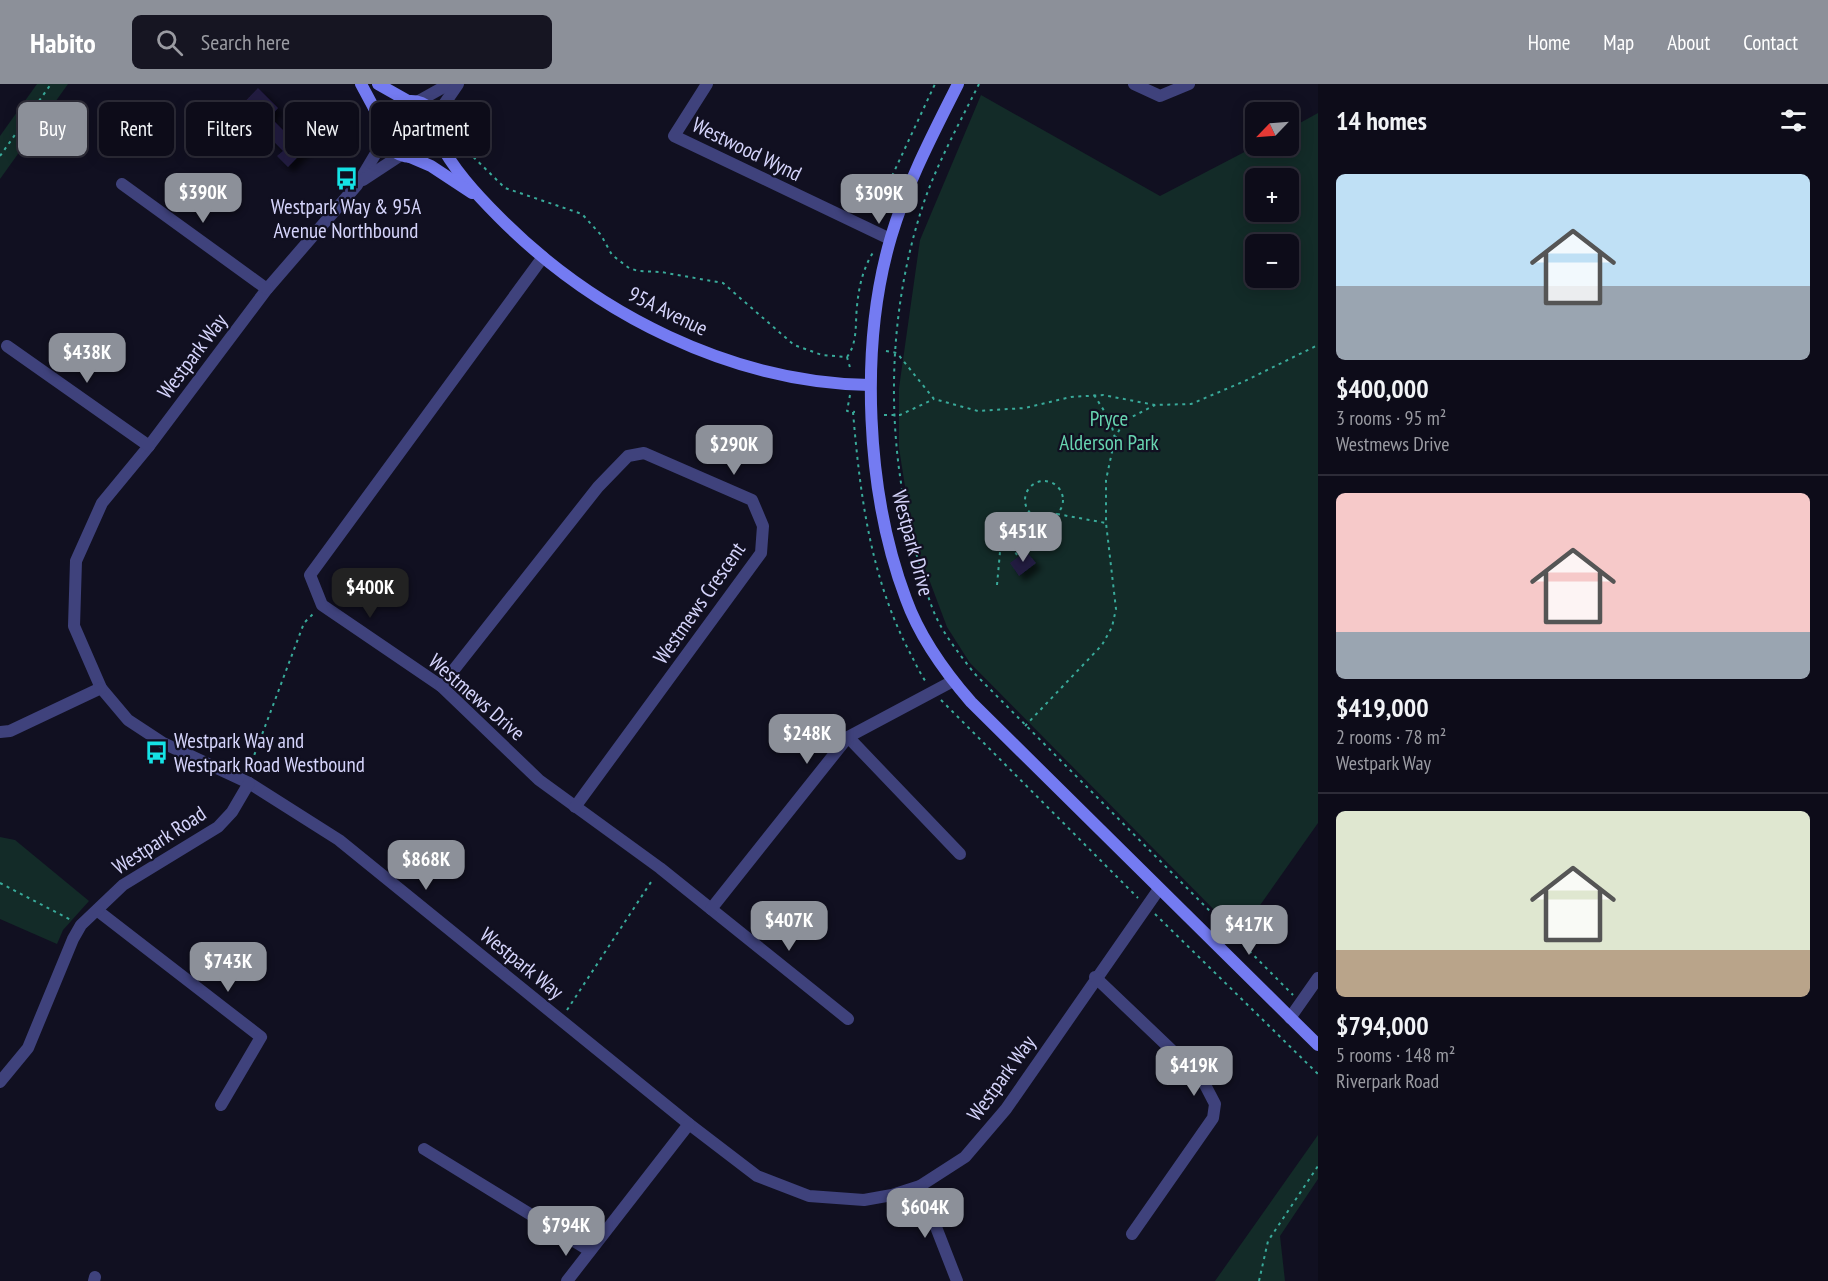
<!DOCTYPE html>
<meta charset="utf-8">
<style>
:root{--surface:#0d0c19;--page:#161522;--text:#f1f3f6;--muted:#9a9ba2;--line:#2d2c38;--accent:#8c9099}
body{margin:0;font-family:"PT Sans Narrow",sans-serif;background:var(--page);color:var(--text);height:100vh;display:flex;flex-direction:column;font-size:22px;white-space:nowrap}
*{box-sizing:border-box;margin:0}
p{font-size:20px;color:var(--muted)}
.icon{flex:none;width:33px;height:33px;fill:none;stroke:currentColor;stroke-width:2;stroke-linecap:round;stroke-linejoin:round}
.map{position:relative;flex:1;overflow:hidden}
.side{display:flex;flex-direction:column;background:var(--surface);width:510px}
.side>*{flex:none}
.top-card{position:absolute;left:18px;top:18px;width:570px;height:54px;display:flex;gap:12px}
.needle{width:39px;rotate:245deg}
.fabs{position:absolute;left:1245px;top:18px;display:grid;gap:12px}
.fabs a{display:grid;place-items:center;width:54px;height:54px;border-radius:9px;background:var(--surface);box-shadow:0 3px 15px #0003,0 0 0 2px var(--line);font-size:30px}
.price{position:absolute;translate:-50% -51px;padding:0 14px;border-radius:12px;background:var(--accent);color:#fff;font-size:20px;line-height:39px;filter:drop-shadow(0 2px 3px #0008)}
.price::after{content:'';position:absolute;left:50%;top:36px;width:18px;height:14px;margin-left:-9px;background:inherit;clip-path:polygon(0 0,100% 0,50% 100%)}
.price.selected{background:#222;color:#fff}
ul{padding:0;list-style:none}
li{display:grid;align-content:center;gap:12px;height:318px;padding:0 18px}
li+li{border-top:2px solid var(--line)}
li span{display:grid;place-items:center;height:186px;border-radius:9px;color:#555}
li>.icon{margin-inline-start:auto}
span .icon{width:108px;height:108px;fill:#fffc;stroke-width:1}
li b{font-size:26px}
h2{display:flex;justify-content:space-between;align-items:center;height:72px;padding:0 18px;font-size:26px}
.tag{padding:0 21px;border-radius:9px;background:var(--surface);box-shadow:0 3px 15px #0003,0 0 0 2px var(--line);font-size:21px;line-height:54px}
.tag.selected{background:var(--accent);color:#fff}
header{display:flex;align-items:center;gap:36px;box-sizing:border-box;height:84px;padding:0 30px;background:var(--accent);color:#fff}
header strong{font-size:28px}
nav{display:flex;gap:33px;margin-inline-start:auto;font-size:21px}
.search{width:420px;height:54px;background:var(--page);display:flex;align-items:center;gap:15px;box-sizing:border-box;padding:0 21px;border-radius:9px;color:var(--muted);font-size:22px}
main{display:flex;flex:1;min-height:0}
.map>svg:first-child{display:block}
.green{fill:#132b28;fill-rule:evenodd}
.building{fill:#221d41;filter:url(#shadow)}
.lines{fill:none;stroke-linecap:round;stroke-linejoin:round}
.path{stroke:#39aa9a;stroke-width:2;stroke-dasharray:3 4.5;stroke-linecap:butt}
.street{stroke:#3f427c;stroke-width:12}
.secondary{stroke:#747bf2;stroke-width:12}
.labels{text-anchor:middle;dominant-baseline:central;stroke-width:4.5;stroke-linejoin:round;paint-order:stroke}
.street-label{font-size:21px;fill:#d5d4fb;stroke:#111021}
.poi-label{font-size:21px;fill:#d5d4fb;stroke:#111021}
.park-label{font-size:21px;fill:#67d4b0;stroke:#111021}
</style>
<header>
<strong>Habito</strong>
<div class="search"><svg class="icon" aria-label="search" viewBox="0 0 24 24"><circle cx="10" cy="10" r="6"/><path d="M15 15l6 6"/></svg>Search here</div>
<nav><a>Home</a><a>Map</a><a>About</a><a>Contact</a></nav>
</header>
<main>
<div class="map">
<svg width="1318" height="1197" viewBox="0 0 1318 1197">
<defs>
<filter id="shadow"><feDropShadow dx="5.5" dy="5.5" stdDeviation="3" flood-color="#0009"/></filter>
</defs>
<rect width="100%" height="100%" fill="#111021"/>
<g class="green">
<path d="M 37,0 L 68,0 L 0,95 L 0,52 Z"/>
<path d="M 981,11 L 1160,112 L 1256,62 L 1288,62 L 1289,45 L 1318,29 L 1318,739 L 1239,851 L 970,579 L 947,543 L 918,466 L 909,428 L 899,364 L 899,304 L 920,156 ZM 1256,94 L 1288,94 L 1288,128 L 1256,128 ZM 1256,160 L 1288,160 L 1288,194 L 1256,194 Z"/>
<path d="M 0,753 L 15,756 L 89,817 L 63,846 L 57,860 L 0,835 Z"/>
<path d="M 1318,1051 L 1318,1095 L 1280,1152 L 1285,1197 L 1215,1197 Z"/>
</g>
<g class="building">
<path d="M 258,4 L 278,24 L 270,33 L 294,57 L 311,41 L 320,50 L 288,83 L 277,72 L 283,67 L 260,43 L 253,50 L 233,30 Z"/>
<path d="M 1026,467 L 1036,479 L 1019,492 L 1010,479 Z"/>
</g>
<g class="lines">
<g class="path">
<path d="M 979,0 C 959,40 936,81 922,124 C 886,235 885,361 917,472 C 923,494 928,517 938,537 C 948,556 961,572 974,589 L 1293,911"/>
<path d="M 446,38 L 456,56 L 505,104 L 582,130 L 601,151 L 612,171 L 629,184 L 638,187 L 661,188 L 723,199 L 794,261 L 822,271 L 847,273"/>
<path d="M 0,72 L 51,0"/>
<path d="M 879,135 L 893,90 L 935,0"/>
<path d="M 886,267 L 897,269 L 934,315 L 978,327 L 1025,324 L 1071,313 L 1103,311 L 1155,321 L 1191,320 L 1245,297 L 1318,261"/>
<path d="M 847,273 C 858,258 855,240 857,222 C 859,202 863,184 874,167"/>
<path d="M 847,273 L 851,287"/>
<path d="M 850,311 L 847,327 L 855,328"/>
<path d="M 1094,311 L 1110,336 L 1115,354"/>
<path d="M 853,328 C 860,410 870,491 908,565 C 914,576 919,588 926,598"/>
<path d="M 884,331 L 900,331 L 934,315"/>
<circle cx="1044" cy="416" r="19"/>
<path d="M 1057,430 L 1106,439"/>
<path d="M 1017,471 L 1010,459 L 1024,450 L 1034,432"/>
<path d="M 997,501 L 1000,468 L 1010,459"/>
<path d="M 941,616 L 1138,814"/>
<path d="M 1025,642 L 1102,561 L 1112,543 L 1116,525 L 1106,439 L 1106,396 L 1115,354 L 1124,337 L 1155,321"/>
<path d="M 249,685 L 304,539 L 313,530"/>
<path d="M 0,799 L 71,836"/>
<path d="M 1155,830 L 1318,990"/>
<path d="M 567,926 L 653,795"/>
<path d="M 1259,1197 L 1268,1157 L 1318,1082"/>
</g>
<g class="street">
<path d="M 707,0 L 674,52 L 890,155"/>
<path d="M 1134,0 L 1160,12 L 1189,0"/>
<path d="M 417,18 L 449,0"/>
<path d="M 436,32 L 458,0"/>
<path d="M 385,54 L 357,101 L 267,205 L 149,362 L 102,419 L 76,477 L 74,542 L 101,604 L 128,636 L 163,659 L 249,699 L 339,756 L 689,1040 L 757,1092 L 809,1112 L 864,1116 L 892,1111 L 920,1102 L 965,1073 L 1006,1025 L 1159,805"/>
<path d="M 363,96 L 401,71"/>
<path d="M 122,100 L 267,205"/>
<path d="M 543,173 L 310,491 L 322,521 L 441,602 L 539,696 L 660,784 L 848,935"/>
<path d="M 7,262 L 149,362"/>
<path d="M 441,602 L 598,403 L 628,372 L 644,369 L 752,416 L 763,442 L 761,469 L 575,723"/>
<path d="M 0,648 L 10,647 L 101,604"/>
<path d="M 848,653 L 960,770"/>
<path d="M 711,825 L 848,653 L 953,597"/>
<path d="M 98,827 L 261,953 L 221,1021"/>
<path d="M 1095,893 L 1202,995 L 1215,1020 L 1213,1034 L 1132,1150"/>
<path d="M 1290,934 L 1318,894"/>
<path d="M 0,998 L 28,964 L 73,855 L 81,841 L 123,801 L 218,743 L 232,728 L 249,699"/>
<path d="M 424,1065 L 590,1167"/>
<path d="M 920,1102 L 957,1197"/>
<path d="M 94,1197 L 95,1193"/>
<path d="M 567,1197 L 689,1040"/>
</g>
<g class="secondary">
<path d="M 361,0 L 383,41"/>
<path d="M 378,0 L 408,17"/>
<path d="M 958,0 C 933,50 907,99 891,153 C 859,262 866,409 906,515 C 920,554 944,587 971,618 L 1318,961"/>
<circle cx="411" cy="45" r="28"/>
<path d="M 438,55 C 452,84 476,110 499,133 C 595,230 732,299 870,301"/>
<path d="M 410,73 L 431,82 L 472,109"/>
</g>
</g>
<defs>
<symbol id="bus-bare" viewBox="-9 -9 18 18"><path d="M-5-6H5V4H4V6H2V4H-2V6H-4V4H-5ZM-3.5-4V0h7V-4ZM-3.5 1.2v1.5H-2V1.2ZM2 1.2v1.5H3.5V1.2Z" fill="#15e3e6" stroke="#111021" stroke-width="2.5" paint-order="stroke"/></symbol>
</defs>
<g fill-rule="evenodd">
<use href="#bus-bare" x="330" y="78" width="33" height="33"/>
<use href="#bus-bare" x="140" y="652" width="33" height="33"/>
</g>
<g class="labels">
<g class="street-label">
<text transform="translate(747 65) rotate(26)">Westwood Wynd</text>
<text transform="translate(668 227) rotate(26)">95A Avenue</text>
<text transform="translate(192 272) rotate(-53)">Westpark Way</text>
<text transform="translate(913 459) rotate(75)">Westpark Drive</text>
<text transform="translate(699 519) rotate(-55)">Westmews Crescent</text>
<text transform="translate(477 613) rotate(41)">Westmews Drive</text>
<text transform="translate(159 756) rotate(-33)">Westpark Road</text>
<text transform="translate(522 879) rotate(39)">Westpark Way</text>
<text transform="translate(1001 994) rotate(-54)">Westpark Way</text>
</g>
<g class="poi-label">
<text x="346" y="122">Westpark Way &amp; 95A<tspan x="346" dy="24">Avenue Northbound</tspan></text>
<text x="174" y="656" text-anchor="start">Westpark Way and<tspan x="174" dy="24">Westpark Road Westbound</tspan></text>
</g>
<g class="park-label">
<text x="1109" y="334">Pryce<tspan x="1109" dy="24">Alderson Park</tspan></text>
</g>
</g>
</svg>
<div class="fabs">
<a><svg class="needle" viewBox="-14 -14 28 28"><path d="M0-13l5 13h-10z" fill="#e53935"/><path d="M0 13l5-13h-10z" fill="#9a9ba2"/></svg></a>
<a>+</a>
<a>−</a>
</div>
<b class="price" style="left:203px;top:140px">$390K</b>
<b class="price" style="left:879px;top:141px">$309K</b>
<b class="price" style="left:87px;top:300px">$438K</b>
<b class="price" style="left:734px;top:392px">$290K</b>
<b class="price" style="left:1023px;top:479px">$451K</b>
<b class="price selected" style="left:370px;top:535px">$400K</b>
<b class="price" style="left:807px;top:681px">$248K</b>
<b class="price" style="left:426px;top:807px">$868K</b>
<b class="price" style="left:789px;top:868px">$407K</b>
<b class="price" style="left:1249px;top:872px">$417K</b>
<b class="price" style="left:228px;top:909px">$743K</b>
<b class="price" style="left:1194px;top:1013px">$419K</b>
<b class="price" style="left:925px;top:1155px">$604K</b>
<b class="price" style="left:566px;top:1173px">$794K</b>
<div class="top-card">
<a class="tag selected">Buy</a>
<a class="tag">Rent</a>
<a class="tag">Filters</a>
<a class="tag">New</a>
<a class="tag">Apartment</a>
</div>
</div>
<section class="side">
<h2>14 homes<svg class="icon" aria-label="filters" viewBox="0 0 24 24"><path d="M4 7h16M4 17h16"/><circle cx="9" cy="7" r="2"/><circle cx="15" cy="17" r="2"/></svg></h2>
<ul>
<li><span style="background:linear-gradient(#bfe0f5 60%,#9aa5b1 0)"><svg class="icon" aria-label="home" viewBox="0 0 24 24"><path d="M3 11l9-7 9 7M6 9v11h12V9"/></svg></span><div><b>$400,000</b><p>3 rooms · 95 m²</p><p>Westmews Drive</p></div></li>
<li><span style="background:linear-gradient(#f6c9c9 75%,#9aa5b1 0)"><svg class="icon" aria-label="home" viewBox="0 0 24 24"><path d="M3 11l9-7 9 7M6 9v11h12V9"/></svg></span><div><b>$419,000</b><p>2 rooms · 78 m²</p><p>Westpark Way</p></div></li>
<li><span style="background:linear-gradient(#dfe7d0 75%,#b9a48a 0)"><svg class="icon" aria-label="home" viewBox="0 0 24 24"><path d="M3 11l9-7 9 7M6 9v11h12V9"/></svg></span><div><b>$794,000</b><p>5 rooms · 148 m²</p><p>Riverpark Road</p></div></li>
</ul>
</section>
</main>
